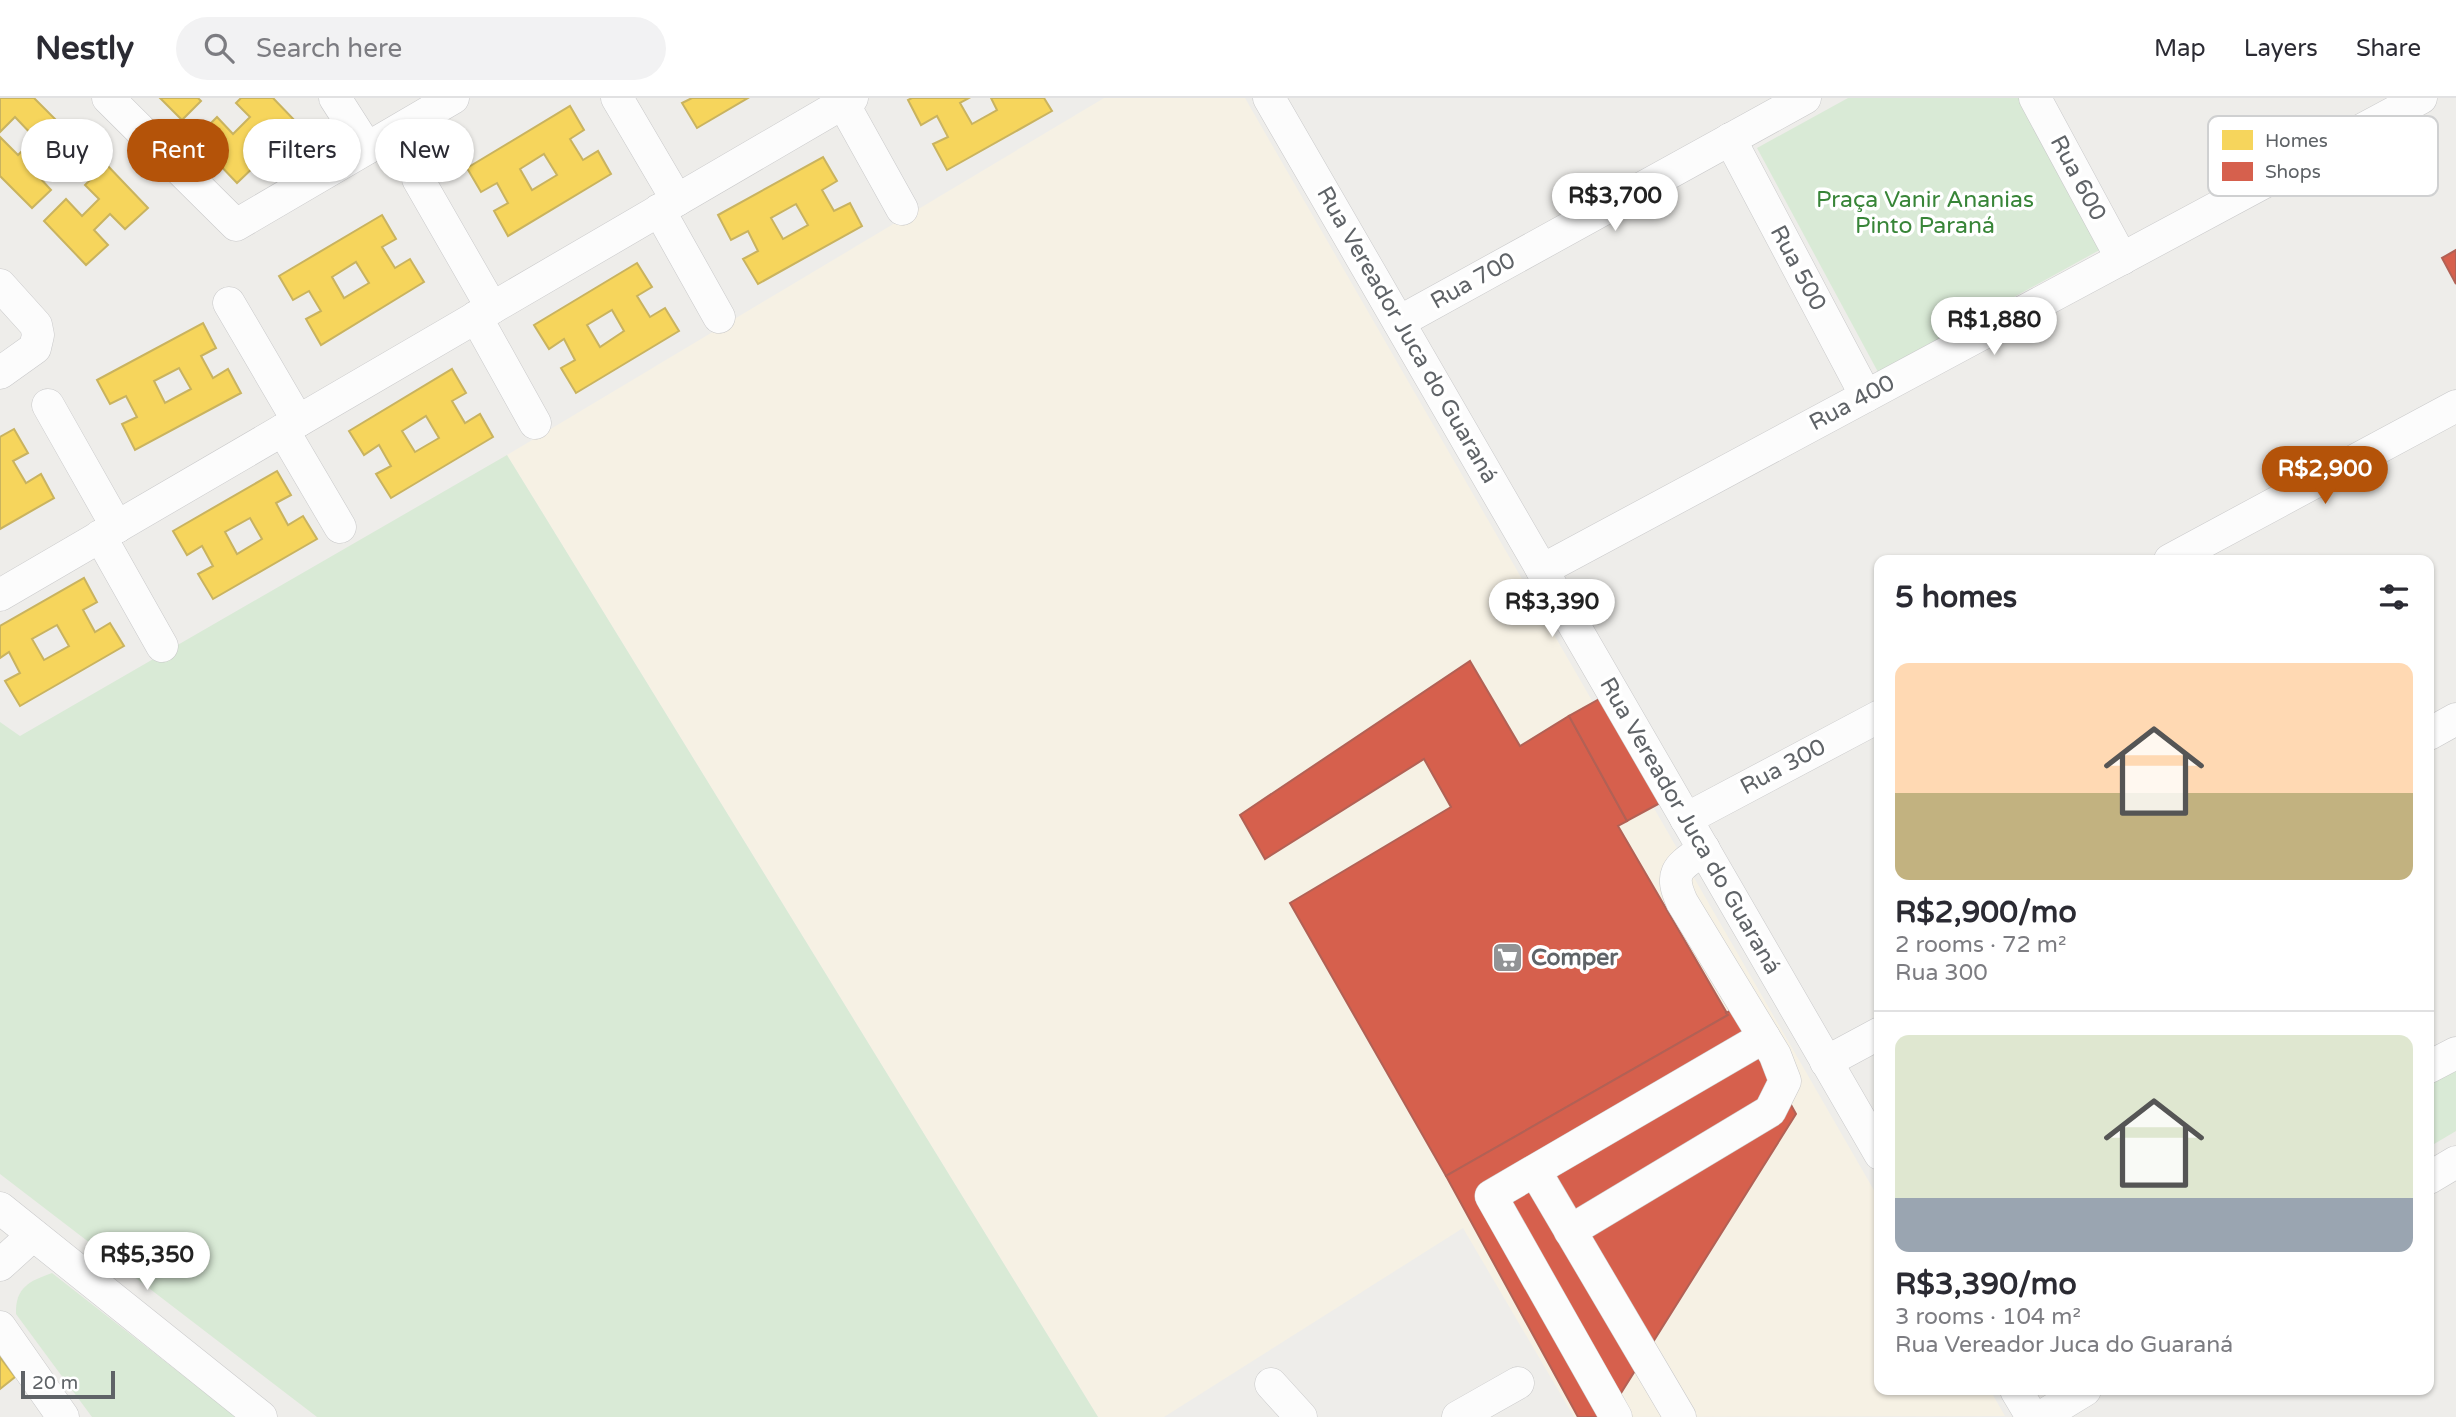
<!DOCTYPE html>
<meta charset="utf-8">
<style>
:root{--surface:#fff;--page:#f2f2f3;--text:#2b2b33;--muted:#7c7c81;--line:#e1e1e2;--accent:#b45309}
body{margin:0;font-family:"Varela Round",sans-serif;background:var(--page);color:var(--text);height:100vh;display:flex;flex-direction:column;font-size:26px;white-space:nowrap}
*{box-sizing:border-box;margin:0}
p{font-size:23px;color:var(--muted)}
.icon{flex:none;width:38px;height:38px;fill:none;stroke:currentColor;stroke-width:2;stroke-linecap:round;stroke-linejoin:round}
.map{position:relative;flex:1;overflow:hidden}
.details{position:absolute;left:1874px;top:457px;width:560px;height:840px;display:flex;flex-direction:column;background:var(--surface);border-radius:14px;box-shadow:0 2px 5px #0004}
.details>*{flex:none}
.banner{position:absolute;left:21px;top:21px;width:665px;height:63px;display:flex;gap:14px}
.scale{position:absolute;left:21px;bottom:18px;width:94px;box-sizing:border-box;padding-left:7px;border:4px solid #5f6367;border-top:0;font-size:19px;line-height:24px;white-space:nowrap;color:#5f6367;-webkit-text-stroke:5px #fff;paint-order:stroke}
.price{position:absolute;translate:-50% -60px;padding:0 16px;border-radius:24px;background:#fff;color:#222;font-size:23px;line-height:46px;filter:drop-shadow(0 2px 4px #0008)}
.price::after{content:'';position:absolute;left:50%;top:42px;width:21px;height:16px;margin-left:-10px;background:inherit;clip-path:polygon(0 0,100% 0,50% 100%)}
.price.on{background:var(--accent);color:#fff}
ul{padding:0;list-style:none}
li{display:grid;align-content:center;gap:14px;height:371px;padding:0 21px}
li+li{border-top:2px solid var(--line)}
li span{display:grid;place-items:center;height:217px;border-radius:14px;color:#555}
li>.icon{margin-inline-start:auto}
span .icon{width:126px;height:126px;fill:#fffc;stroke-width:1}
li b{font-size:30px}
h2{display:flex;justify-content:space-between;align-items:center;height:84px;padding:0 21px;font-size:30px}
.pill{padding:0 24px;border-radius:32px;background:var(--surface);box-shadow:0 2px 5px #0004;font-size:24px;line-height:63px}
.pill.on{background:var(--accent);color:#fff}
header{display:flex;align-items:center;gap:42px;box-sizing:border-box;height:98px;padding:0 35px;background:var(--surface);border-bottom:2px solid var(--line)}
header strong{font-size:33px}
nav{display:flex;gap:38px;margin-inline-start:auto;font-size:24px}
.search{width:490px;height:63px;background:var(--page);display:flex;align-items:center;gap:18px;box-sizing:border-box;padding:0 24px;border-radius:38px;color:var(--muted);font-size:26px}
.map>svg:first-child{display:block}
.commercial{fill:#f6f1e4}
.green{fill:#d9ead6}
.homes{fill:#f6d55c;stroke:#c9b35f;stroke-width:2;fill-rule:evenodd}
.shops{fill:#d6604d;stroke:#b26155;stroke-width:2}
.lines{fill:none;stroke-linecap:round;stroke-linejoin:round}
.minor-casing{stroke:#c9c9ca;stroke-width:33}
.minor{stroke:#fcfcfc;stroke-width:32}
.labels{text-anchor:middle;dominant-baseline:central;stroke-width:7;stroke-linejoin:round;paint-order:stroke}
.street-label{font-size:23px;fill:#5f6367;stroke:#fff}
.park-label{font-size:23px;fill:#388538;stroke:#fff}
.poi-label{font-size:23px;font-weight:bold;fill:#5f6367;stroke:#fff;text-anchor:start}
.key{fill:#fff;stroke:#cfd0d1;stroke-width:2}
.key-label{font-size:19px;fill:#5f6367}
</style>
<header>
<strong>Nestly</strong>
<div class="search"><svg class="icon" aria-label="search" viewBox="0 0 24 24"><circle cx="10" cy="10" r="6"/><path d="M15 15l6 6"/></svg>Search here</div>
<nav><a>Map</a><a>Layers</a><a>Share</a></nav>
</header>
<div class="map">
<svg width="2456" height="1319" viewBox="0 0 2456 1319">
<rect width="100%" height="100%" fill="#eeedea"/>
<path class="commercial" d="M 1104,0 L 1245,0 L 1879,1101 L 1880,1292 L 1990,1292 L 2005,1318 L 1574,1319 L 1463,1130 L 1164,1319 L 1098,1319 L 507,357 Z"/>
<g class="green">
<path d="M 1848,0 L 2024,0 L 2105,149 L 1878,274 L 1757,50 Z"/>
<path d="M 507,357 L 1098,1319 L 317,1319 L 0,1076 L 0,624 L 20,638 Z"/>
<path d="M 2456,969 L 2456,1033 L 2429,1049 L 2429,984 Z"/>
<path d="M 52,1175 L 236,1319 L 92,1319 L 16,1216 C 15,1189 30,1183 52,1175 Z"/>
</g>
<g class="homes">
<path d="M 0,0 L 34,0 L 87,53 L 68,73 L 56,61 L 39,79 L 51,92 L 32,110 L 0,78 L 0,39 L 18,57 L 35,40 L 15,19 L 0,34 Z"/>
<path d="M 160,0 L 198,0 L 201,3 L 182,22 Z"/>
<path d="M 241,0 L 273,0 L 299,27 L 276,49 L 261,34 L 245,49 L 259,64 L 237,85 L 195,41 L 217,19 L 233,36 L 250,19 L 236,5 Z"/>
<path d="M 692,0 L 748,0 L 697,30 L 682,5 Z"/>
<path d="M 912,0 L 969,0 L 960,5 L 972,26 L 997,12 L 991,0 L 1044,0 L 1052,13 L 947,72 L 933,46 L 948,39 L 937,18 L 921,27 L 908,2 Z"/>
<path d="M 570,8 L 584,32 L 570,41 L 583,62 L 598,53 L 611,76 L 508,138 L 494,113 L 508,105 L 497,85 L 481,94 L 467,70 ZM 544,56 L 557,77 L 532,92 L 520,71 Z"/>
<path d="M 823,59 L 837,83 L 822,92 L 834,113 L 850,105 L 862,128 L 758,186 L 743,161 L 758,153 L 748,133 L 731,142 L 718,117 ZM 796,106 L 808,127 L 783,141 L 771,120 Z"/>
<path d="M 106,66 L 148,110 L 125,131 L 110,116 L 94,132 L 108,147 L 86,167 L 44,123 L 66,101 L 82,118 L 99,101 L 85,87 Z"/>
<path d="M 382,117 L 396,141 L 382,149 L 395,170 L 410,161 L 424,184 L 321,247 L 306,221 L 321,213 L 309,193 L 293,202 L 279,178 ZM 356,164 L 369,185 L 344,200 L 332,179 Z"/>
<path d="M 637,165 L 652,189 L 637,198 L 650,219 L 665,210 L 679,233 L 576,295 L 561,270 L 575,262 L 564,241 L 549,251 L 534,227 ZM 612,212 L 624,233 L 600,249 L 587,227 Z"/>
<path d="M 203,225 L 216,250 L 201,258 L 213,280 L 228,271 L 241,295 L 135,352 L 122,326 L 137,319 L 126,298 L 110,306 L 97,282 ZM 179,270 L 191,291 L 165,305 L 154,283 Z"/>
<path d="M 452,271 L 466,295 L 452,303 L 465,325 L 480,316 L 493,339 L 391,400 L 376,376 L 391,368 L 379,347 L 364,357 L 349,333 ZM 426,318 L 439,340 L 415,354 L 402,333 Z"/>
<path d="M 14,331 L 28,355 L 13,363 L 26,385 L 41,376 L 54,400 L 0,431 L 0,339 Z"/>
<path d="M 277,373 L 291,397 L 276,405 L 288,427 L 303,418 L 317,441 L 213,501 L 198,476 L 213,468 L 202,448 L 187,457 L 173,433 ZM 250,420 L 262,441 L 237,456 L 225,434 Z"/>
<path d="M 84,480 L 97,504 L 83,512 L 95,534 L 110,525 L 124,548 L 20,608 L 5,583 L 20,575 L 9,554 L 0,560 L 0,528 ZM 57,527 L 69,548 L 44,562 L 32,541 Z"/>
<path d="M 0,1259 L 15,1279 L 0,1291 Z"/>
</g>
<g class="shops">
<path d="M 2456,152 L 2456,186 L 2442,160 Z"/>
<path d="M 1470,563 L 1520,648 L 1569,618 L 1627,723 L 1618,728 L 1728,917 L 1446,1078 L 1290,805 L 1451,709 L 1424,661 L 1265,761 L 1240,717 Z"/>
<path d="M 1601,600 L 1660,705 L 1627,723 L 1569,618 Z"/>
<path d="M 1737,909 L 1796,1016 L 1606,1319 L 1578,1319 L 1446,1078 L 1728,917 L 1726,915 Z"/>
</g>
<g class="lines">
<defs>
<g id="minor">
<path d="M 108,0 L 236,127 L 453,0"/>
<path d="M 335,0 L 367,50"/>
<path d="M 617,0 L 677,102"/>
<path d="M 1269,0 L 1880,1056"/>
<path d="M 2035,0 L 2122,161"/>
<path d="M 843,5 L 902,111"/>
<path d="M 1730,41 L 1866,298"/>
<path d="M 418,81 L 492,210"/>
<path d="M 659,112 L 719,219"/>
<path d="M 0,187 L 36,227 L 38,237 L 35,250 L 0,275"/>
<path d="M 229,205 L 298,323"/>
<path d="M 476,219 L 535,325"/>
<path d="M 1399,224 L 1805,0"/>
<path d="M 48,307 L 117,429"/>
<path d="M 283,332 L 340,429"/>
<path d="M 100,438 L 162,548"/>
<path d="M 2170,462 L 2456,308"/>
<path d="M 1542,472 L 2421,0"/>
<path d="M 0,497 L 852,0"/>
<path d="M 2429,636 L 2456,621"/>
<path d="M 1686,721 L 1880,618"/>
<path d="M 1826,964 L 1880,935"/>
<path d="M 2429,969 L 2456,955"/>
<path d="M 1535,1073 L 1680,1319"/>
<path d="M 2429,1080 L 2456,1064"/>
<path d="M 0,1110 L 261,1319"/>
<path d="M 1570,1133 L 1770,1013 L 1785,983 L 1775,957 L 1682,804 C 1668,773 1679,769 1704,751"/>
<path d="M 0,1167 L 33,1137"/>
<path d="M 0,1229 L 63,1319"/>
<path d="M 1271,1286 L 1301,1319"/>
<path d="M 2016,1292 L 2032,1319"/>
<path d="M 1458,1319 L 1518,1285"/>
<path d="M 1616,1319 L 1491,1098 L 1764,939"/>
<path d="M 2041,1319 L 2085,1292"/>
</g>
</defs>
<use href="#minor" class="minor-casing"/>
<use href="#minor" class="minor"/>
</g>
<defs>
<symbol id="supermarket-square" viewBox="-11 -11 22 22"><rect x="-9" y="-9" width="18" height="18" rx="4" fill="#919395" stroke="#fff"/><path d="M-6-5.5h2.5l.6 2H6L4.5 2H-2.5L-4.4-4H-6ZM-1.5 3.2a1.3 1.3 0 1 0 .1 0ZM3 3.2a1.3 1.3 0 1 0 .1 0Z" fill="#fff"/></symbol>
</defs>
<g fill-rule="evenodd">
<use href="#supermarket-square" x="1490" y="842" width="35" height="35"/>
</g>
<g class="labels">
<g class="street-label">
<text transform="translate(2078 80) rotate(62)">Rua 600</text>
<text transform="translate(1798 170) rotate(62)">Rua 500</text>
<text transform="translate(1473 183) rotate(-29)">Rua 700</text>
<text transform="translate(1407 237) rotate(60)">Rua Vereador Juca do Guaraná</text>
<text transform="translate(1852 305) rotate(-28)">Rua 400</text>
<text transform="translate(1783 669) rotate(-28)">Rua 300</text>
<text transform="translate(1690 728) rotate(60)">Rua Vereador Juca do Guaraná</text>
</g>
<g class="park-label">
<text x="1925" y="102">Praça Vanir Ananias<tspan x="1925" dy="26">Pinto Paraná</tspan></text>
</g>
<g class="poi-label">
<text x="1531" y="860">Comper</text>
</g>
</g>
<rect x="2208" y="18" width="230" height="80" rx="10" class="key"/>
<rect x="2222" y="32" width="31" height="20" fill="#f6d55c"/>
<rect x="2222" y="64" width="31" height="19" fill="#d6604d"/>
<g class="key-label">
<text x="2265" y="49">Homes</text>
<text x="2265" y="80">Shops</text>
</g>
</svg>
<div class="scale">20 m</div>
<b class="price" style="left:1615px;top:135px">R$3,700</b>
<b class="price" style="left:1994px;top:259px">R$1,880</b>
<b class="price on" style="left:2325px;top:408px">R$2,900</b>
<b class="price" style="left:1552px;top:541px">R$3,390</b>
<b class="price" style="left:147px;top:1194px">R$5,350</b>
<div class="banner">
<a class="pill">Buy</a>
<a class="pill on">Rent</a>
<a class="pill">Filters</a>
<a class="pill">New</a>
</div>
<section class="details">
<h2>5 homes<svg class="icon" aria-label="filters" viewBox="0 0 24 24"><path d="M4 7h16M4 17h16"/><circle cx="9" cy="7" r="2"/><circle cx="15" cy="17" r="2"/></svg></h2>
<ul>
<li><span style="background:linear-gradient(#ffd9b3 60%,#c2b280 0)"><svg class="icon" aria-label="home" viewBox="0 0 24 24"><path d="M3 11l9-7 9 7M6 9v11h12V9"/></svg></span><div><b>R$2,900/mo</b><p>2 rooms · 72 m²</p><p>Rua 300</p></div></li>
<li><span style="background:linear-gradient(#dfe7d0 75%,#9aa5b1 0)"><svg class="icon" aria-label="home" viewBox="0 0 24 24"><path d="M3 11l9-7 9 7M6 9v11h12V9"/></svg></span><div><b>R$3,390/mo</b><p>3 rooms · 104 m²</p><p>Rua Vereador Juca do Guaraná</p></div></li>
</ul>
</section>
</div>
